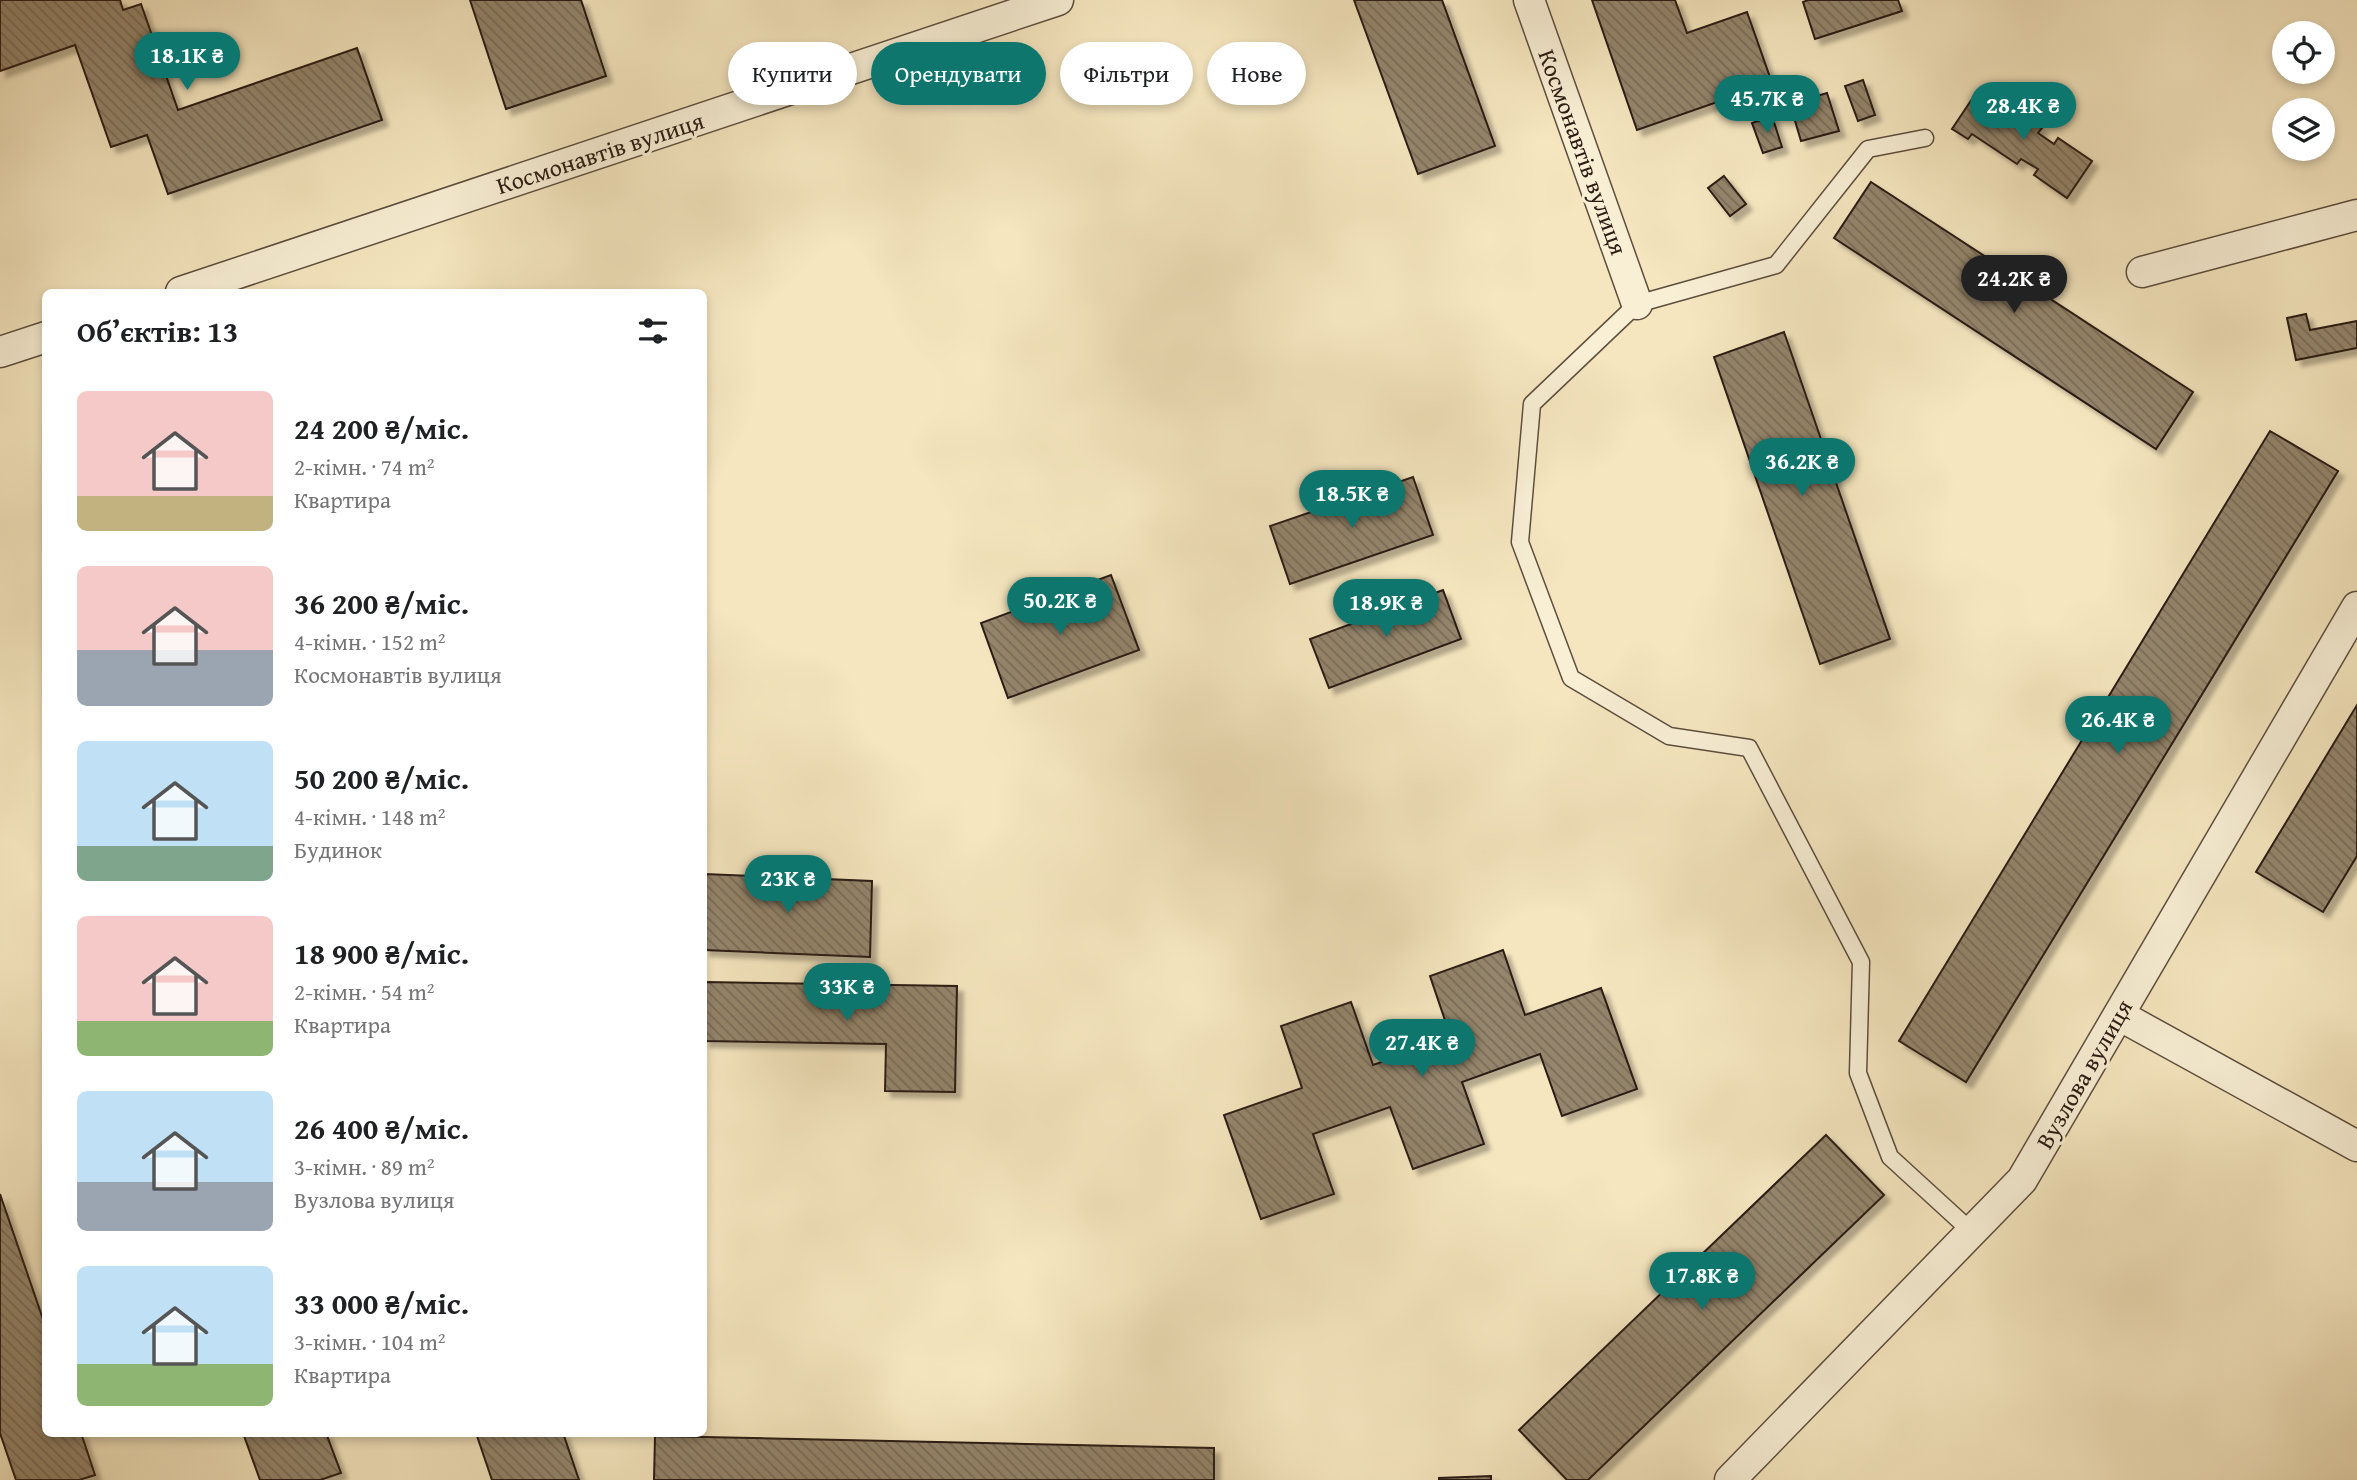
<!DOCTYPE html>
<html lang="uk">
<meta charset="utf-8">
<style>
:root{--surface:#fff;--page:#f6f6f6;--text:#202124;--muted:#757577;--accent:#0f766e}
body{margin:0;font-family:"Gentium Book Plus",serif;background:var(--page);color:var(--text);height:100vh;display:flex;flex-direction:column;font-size:26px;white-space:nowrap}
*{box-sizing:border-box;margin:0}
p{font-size:23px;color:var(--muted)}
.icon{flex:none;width:38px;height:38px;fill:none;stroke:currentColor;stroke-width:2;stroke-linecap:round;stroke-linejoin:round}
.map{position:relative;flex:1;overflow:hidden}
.details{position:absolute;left:42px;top:289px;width:665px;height:1148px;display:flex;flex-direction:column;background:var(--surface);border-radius:10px;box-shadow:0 4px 10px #0003}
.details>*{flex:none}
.banner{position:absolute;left:728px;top:42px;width:665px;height:63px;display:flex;gap:14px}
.tools{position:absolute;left:2272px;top:21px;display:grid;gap:14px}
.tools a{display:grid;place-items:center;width:63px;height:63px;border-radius:50%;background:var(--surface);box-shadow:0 4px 10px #0003;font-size:35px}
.price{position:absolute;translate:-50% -60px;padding:0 16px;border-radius:24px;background:var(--accent);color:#fff;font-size:23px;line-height:46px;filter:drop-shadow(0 2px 4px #0008)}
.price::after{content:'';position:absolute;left:50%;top:42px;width:21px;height:16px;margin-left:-10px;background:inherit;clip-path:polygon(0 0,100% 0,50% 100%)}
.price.current{background:#222;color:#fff}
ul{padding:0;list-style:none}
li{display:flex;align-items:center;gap:21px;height:175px;padding:0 35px}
li span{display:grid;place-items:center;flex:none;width:196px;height:140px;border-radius:10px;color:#555}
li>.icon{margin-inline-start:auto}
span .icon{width:84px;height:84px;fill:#fffc;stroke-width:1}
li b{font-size:30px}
h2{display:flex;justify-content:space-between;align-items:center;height:84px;padding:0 35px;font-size:30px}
.chip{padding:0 24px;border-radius:32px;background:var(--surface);box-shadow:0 4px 10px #0003;font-size:24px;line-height:63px}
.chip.current{background:var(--accent);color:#fff}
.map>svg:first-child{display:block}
.building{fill:url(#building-back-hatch);stroke:#2a1b13;stroke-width:2;filter:url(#shadow)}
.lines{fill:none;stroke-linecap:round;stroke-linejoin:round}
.lane-casing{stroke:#5d4e3e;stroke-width:19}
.street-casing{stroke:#5d4e3e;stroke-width:33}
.lane{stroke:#f8efd5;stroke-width:16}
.street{stroke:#f8efd5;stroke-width:30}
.labels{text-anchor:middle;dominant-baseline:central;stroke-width:6;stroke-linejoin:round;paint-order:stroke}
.street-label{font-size:24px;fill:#2a1b13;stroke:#f8efd5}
</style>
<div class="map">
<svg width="2357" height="1480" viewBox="0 0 2357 1480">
<defs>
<pattern id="building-back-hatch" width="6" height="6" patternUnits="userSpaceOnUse" patternTransform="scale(1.75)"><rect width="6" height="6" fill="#94856c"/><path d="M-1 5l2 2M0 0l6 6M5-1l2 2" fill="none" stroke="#796c58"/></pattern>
<filter id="shadow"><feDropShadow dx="6" dy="6" stdDeviation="2" flood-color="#0004"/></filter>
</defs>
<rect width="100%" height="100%" fill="#f5e6bf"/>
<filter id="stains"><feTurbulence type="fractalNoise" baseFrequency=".00286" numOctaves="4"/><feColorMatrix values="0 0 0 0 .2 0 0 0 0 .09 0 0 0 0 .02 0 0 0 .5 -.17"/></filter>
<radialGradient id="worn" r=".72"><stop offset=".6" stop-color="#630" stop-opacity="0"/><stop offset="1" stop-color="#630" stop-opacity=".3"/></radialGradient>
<g class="building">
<path d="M 0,0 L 120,0 L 123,10 L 141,4 L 178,110 L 357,48 L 382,120 L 168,194 L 147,135 L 111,147 L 75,45 L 0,71 Z"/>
<path d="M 470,0 L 581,0 L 606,76 L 506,109 Z"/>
<path d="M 1354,0 L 1442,0 L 1495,146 L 1418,174 Z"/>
<path d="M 1592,0 L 1675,0 L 1687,33 L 1747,12 L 1772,83 L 1637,130 Z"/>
<path d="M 1808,0 L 1898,0 L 1902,11 L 1815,39 L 1803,2 Z"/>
<path d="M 1863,80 L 1875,115 L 1858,121 L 1845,86 Z"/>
<path d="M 1827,93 L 1839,131 L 1801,141 L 1790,104 Z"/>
<path d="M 1976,93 L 1989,101 L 1993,95 L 2042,128 L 2038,133 L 2054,144 L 2058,138 L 2092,161 L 2067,198 L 2034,175 L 2038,169 L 2021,159 L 2017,164 L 1972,134 L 1968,139 L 1952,129 Z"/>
<path d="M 1772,116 L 1782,147 L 1763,153 L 1752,123 Z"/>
<path d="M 1724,176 L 1746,204 L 1730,216 L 1708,188 Z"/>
<path d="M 1871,182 L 2193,392 L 2156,449 L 1834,238 Z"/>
<path d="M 2306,314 L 2310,330 L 2357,321 L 2357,348 L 2296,360 L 2287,318 Z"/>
<path d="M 1784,332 L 1890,639 L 1820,664 L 1714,357 Z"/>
<path d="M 2270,431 L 2338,471 L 1966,1082 L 1899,1041 Z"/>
<path d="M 1413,477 L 1433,535 L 1290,584 L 1270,526 Z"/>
<path d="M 1111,575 L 1139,650 L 1008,698 L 981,623 Z"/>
<path d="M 1443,590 L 1461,639 L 1329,688 L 1310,639 Z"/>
<path d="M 2357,705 L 2357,856 L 2323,912 L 2256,872 Z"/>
<path d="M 704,874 L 872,881 L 870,957 L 704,950 Z"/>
<path d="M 1503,950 L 1525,1015 L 1601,988 L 1637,1089 L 1562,1116 L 1540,1054 L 1462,1082 L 1484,1144 L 1413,1169 L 1390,1107 L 1313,1134 L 1334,1194 L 1261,1219 L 1224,1115 L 1302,1088 L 1281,1026 L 1351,1002 L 1373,1065 L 1451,1038 L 1430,976 Z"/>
<path d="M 704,982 L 957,986 L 955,1092 L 885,1091 L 886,1044 L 704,1041 Z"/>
<path d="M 1826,1135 L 1884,1195 L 1588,1480 L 1567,1480 L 1519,1430 Z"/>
<path d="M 0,1194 L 46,1328 L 46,1433 L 81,1433 L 95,1475 L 79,1480 L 16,1480 L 0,1433 Z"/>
<path d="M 243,1433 L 326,1433 L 341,1473 L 320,1480 L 260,1480 Z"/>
<path d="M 476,1433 L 563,1433 L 579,1480 L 492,1480 Z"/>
<path d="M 655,1436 L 1214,1448 L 1214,1480 L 654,1480 Z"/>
<path d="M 1491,1476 L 1491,1480 L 1439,1480 L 1439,1478 Z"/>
</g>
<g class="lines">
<defs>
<path id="lane" d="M 1925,138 L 1868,149 L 1776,265 L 1637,304 L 1532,404 L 1520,542 L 1571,678 L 1669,736 L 1749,748 L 1861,962 L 1858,1073 L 1890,1157 L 1972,1232"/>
<g id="street">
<path d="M 1529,0 L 1637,304"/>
<path d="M 2142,272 L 2357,215"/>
<path d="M 181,292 L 1058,0"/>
<path d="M 0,352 L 46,337"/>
<path d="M 2119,1015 L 2357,1146"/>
<path d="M 1730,1480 L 2022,1180 L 2357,607"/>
</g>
</defs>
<use href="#lane" class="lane-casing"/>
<use href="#street" class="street-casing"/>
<use href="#lane" class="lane"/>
<use href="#street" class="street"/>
</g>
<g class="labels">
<g class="street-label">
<text transform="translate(1583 152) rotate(70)">Космонавтів вулиця</text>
<text transform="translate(600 153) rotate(-18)">Космонавтів вулиця</text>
<text transform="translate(2084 1074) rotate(-60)">Вузлова вулиця</text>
</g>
</g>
<rect width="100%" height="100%" filter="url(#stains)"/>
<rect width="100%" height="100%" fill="url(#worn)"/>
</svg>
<div class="tools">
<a><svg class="icon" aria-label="locate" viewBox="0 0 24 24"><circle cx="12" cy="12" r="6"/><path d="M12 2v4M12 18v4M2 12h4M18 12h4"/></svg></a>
<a><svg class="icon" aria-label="layers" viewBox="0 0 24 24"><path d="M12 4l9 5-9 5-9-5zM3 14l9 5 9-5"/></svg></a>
</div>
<b class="price" style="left:187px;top:92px">18.1K ₴</b>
<b class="price" style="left:1767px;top:135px">45.7K ₴</b>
<b class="price" style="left:2023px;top:142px">28.4K ₴</b>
<b class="price current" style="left:2014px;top:315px">24.2K ₴</b>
<b class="price" style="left:1802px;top:498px">36.2K ₴</b>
<b class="price" style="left:1352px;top:530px">18.5K ₴</b>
<b class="price" style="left:1060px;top:637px">50.2K ₴</b>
<b class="price" style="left:1386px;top:639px">18.9K ₴</b>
<b class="price" style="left:2118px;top:756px">26.4K ₴</b>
<b class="price" style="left:788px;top:915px">23K ₴</b>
<b class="price" style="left:847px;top:1023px">33K ₴</b>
<b class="price" style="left:1422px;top:1079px">27.4K ₴</b>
<b class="price" style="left:1702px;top:1312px">17.8K ₴</b>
<div class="banner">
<a class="chip">Купити</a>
<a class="chip current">Орендувати</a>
<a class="chip">Фільтри</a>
<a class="chip">Нове</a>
</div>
<section class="details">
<h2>Об’єктів: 13<svg class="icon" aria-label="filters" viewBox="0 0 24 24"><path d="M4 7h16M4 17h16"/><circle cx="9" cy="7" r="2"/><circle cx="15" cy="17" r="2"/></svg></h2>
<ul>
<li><span style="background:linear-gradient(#f6c9c9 75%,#c2b280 0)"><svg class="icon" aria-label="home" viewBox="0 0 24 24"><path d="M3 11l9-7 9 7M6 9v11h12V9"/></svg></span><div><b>24 200 ₴/міс.</b><p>2-кімн. · 74 m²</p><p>Квартира</p></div></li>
<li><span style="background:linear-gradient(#f6c9c9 60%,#9aa5b1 0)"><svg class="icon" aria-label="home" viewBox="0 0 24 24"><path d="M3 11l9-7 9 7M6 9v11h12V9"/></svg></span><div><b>36 200 ₴/міс.</b><p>4-кімн. · 152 m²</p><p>Космонавтів вулиця</p></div></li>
<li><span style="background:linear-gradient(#bfe0f5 75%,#7fa58c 0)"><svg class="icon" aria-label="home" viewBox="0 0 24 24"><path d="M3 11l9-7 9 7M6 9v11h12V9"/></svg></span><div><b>50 200 ₴/міс.</b><p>4-кімн. · 148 m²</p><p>Будинок</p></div></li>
<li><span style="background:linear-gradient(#f6c9c9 75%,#8fb573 0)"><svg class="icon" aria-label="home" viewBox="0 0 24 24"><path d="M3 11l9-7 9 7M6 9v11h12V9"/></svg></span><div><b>18 900 ₴/міс.</b><p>2-кімн. · 54 m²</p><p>Квартира</p></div></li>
<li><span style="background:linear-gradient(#bfe0f5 65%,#9aa5b1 0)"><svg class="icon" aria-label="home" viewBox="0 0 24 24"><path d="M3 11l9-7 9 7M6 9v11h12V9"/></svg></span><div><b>26 400 ₴/міс.</b><p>3-кімн. · 89 m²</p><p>Вузлова вулиця</p></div></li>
<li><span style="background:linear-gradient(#bfe0f5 70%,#8fb573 0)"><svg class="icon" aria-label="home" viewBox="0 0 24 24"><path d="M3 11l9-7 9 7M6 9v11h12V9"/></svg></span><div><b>33 000 ₴/міс.</b><p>3-кімн. · 104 m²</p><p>Квартира</p></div></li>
</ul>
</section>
</div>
